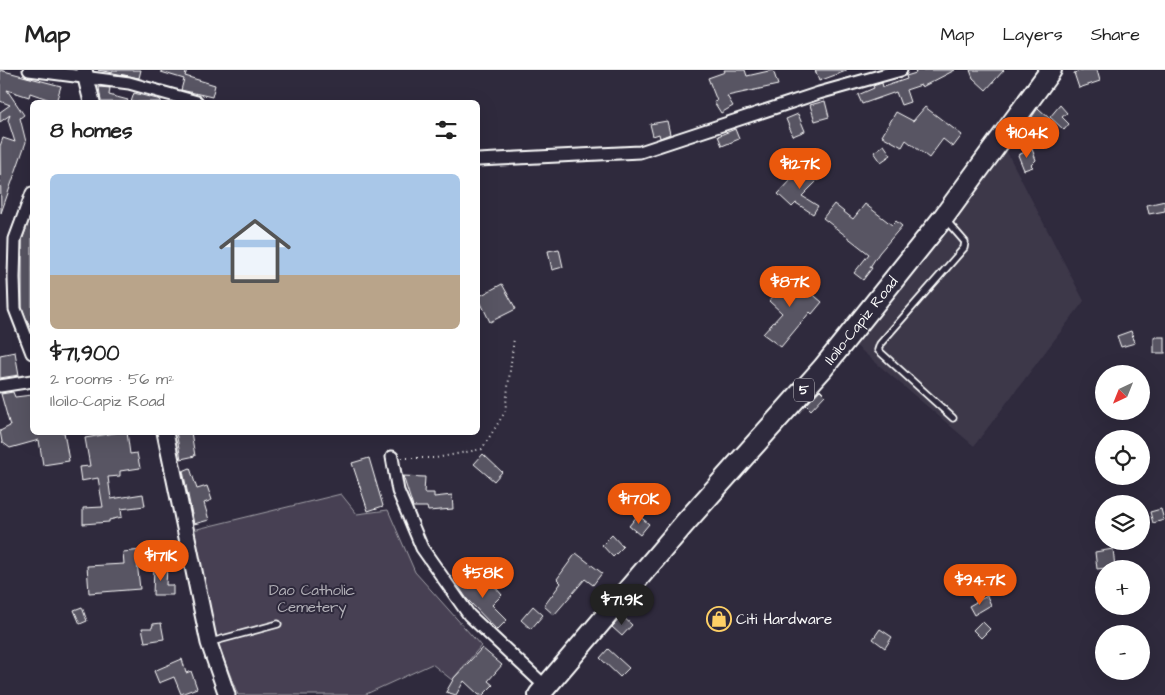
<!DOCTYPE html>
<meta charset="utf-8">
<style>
:root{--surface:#fff;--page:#f6f6f6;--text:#222;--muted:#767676;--line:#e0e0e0;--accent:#ea580c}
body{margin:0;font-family:"Architects Daughter",sans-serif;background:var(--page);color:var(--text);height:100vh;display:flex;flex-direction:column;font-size:19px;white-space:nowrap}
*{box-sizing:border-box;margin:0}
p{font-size:16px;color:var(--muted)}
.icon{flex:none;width:28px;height:28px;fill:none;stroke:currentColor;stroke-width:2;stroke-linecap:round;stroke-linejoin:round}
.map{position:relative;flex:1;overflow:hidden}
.details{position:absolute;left:30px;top:30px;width:450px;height:335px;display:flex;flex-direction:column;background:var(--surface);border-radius:8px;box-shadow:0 5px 20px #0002}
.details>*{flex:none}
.needle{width:32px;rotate:223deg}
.tools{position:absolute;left:1095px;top:295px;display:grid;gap:10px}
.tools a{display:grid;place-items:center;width:55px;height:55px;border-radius:50%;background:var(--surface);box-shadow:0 5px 20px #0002;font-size:25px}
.price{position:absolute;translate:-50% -42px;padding:0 11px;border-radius:18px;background:var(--accent);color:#fff;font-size:16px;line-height:32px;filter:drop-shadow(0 1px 2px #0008)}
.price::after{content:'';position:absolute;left:50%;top:30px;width:15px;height:11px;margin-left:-8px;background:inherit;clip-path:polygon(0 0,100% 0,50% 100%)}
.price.on{background:#222;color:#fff}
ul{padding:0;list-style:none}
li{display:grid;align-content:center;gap:10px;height:265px;padding:0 20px}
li+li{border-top:1px solid var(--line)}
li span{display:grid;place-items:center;height:155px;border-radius:8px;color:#555}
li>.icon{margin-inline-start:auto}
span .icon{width:90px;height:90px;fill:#fffc;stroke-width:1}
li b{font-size:21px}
h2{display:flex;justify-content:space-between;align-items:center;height:60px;padding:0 20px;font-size:21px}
header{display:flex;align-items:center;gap:30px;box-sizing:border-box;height:70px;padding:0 25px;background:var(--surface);border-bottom:1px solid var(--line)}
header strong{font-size:24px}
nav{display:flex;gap:28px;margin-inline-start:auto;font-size:18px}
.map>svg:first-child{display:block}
.built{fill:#3c3749}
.green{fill:#464152;stroke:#a2a0a8}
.building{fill:#595564;stroke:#fff}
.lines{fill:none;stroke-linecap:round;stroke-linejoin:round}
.service-casing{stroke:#fff;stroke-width:9}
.minor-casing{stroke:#fff;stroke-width:15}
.tertiary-casing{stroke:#fff;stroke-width:19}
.trunk-casing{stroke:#fff;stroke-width:24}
.path{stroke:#fff;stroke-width:2;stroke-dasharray:1 4;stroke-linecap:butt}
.service{stroke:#2f2a3d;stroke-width:5.5}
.minor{stroke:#2f2a3d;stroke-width:11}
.tertiary{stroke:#2f2a3d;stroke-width:15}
.trunk{stroke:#2f2a3d;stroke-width:20}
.labels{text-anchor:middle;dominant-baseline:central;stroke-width:4;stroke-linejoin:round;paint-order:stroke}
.shield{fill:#2f2a3d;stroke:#c1bfc5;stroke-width:1}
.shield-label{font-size:14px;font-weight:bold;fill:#fff}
.street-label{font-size:15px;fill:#fff;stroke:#2f2a3d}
.park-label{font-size:15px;fill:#b5b3ba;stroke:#2f2a3d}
.poi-label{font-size:15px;fill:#fff;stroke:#2f2a3d;text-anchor:start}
</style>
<header>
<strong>Map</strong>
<nav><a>Map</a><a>Layers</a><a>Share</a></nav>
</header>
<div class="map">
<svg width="1165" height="625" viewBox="0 0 1165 625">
<rect width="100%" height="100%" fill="#2f2a3d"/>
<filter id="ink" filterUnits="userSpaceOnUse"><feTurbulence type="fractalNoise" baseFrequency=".02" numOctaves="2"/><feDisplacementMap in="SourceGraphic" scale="10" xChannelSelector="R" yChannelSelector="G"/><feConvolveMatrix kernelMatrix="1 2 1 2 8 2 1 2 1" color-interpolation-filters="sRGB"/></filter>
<g filter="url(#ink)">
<path class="built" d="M 1005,78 L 1084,231 L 974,376 L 855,275 Z"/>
<path class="green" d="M 341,424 L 357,444 L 388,440 L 415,502 L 481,576 L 452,610 L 432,594 L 364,625 L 238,625 L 214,564 L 189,461 Z"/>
<g class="building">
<path d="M 0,0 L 61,16 L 56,32 L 30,23 L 29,27 L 7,20 L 24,45 L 20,48 L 26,72 L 1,143 L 0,76 L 3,68 L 15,72 L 8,50 L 10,45 L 0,52 L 0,42 L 10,35 L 0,31 Z"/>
<path d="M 98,0 L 141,0 L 139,8 Z"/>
<path d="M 161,0 L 187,0 L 185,6 L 215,15 L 212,27 L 181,20 L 184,9 L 161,2 Z"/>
<path d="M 724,0 L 745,0 L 747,6 L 773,0 L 778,15 L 727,26 L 733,36 L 721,43 L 714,32 L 717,31 L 708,8 L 725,2 Z"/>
<path d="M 815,0 L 846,0 L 846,1 L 819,11 Z"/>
<path d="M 915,0 L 955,0 L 922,17 L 921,15 L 906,20 L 910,32 L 901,35 L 896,22 L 862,34 L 858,25 L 874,18 L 873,16 L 882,13 L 883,17 L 907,9 L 906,6 L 916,3 Z"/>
<path d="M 970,0 L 1004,0 L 986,20 L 973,8 Z"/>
<path d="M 1083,0 L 1097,0 L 1100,11 L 1079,18 L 1074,3 Z"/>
<path d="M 99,17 L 110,18 L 109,25 L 128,30 L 127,32 L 101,32 Z"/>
<path d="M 134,23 L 161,30 L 160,32 L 131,32 Z"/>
<path d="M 825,31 L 829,47 L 815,51 L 810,35 Z"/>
<path d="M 1060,35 L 1067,43 L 1062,47 L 1069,54 L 1064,60 L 1050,47 Z"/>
<path d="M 925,37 L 962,65 L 953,77 L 943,69 L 929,88 L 906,70 L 902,77 L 882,66 L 896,42 L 913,51 Z"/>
<path d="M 1038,38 L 1050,49 L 1041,57 L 1032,47 Z"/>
<path d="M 798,44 L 805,61 L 793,66 L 786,49 Z"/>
<path d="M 667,51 L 670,64 L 660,68 L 659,64 L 653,66 L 650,54 Z"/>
<path d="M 735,59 L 739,69 L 722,76 L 718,66 Z"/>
<path d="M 884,75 L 891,85 L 881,92 L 874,82 Z"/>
<path d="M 1032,79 L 1036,90 L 1031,95 L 1033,97 L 1024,100 L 1018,85 Z"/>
<path d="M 805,95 L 819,109 L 802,126 L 818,136 L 813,144 L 796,133 L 792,137 L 778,124 Z"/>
<path d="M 1165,131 L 1165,141 L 1149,144 L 1147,135 Z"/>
<path d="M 834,134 L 853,149 L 865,134 L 892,155 L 896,151 L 902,156 L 879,183 L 870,197 L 872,198 L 863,210 L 854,203 L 869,184 L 823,148 Z"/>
<path d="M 32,143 L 32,263 L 22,237 L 22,170 Z"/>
<path d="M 559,179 L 563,197 L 552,200 L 548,181 Z"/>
<path d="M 784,200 L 822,232 L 812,244 L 810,242 L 781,277 L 763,264 L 782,243 L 769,231 L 782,216 L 775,210 Z"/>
<path d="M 502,214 L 516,239 L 490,252 L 478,227 Z"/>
<path d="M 1131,261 L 1135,273 L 1121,277 L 1117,266 Z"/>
<rect x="1154" y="267" width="11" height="16"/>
<path d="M 15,282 L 19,305 L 0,308 L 0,285 Z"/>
<path d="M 820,320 L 825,325 L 811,340 L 806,335 Z"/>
<path d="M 13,322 L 15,327 L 32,325 L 32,362 L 64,362 L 69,391 L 43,395 L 39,370 L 10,378 L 2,372 L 0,361 L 10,356 L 1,324 Z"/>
<path d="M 120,362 L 127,362 L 130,384 L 137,383 L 140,398 L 120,401 L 120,406 L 108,407 L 111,429 L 143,424 L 145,436 L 121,439 L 122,447 L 109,450 L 109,452 L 83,454 L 83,438 L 103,437 L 98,408 L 81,411 L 79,397 L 90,396 L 85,368 Z"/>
<path d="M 176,362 L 191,362 L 195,386 L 181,389 Z"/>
<path d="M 483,384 L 502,402 L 494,411 L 474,394 Z"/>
<path d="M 369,388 L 383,436 L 368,441 L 352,393 Z"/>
<path d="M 190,398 L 197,419 L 207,416 L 212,430 L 204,433 L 209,450 L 194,454 L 183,401 Z"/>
<path d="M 403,406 L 425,407 L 424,423 L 434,423 L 434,427 L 452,425 L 453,439 L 428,441 L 427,437 L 413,437 Z"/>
<path d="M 1161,439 L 1164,450 L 1153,453 L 1150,442 Z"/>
<path d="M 638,445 L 649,454 L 640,465 L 629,456 Z"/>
<path d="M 612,465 L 623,477 L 613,487 L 602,475 Z"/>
<path d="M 1113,479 L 1115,497 L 1097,499 L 1095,482 Z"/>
<path d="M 142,480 L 143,491 L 137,492 L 140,519 L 89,523 L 87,496 L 124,494 L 123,482 Z"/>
<path d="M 576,483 L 602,503 L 593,515 L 585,509 L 554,545 L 544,536 L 561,513 L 557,509 Z"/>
<path d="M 154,496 L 167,496 L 166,515 L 173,515 L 173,525 L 153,525 Z"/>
<path d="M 469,502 L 484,517 L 490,511 L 502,525 L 492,535 L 507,550 L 497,560 L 467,529 L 457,514 Z"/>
<path d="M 987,526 L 991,535 L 974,545 L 969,536 Z"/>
<path d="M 533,536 L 543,545 L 531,559 L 521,550 Z"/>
<path d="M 82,537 L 87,551 L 80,554 L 74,540 Z"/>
<path d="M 622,546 L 632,555 L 622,566 L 612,557 Z"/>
<path d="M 982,551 L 990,559 L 981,568 L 973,560 Z"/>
<path d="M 161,553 L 164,569 L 145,572 L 142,558 L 152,558 L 153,554 Z"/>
<path d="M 880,559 L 892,567 L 885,578 L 873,569 Z"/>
<path d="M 482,578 L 502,595 L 488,611 L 493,615 L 483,625 L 479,625 L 464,611 L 456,625 L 446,622 L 454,608 Z"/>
<path d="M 608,579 L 629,598 L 620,607 L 600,588 Z"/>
<path d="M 182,589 L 186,603 L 191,601 L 197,618 L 181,624 L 174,607 L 159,613 L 154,601 Z"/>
</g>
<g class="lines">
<defs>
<g id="service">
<path d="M 945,149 L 965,172 L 964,178 L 880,274 L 878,280 L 953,348"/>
<path d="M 211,572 L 278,554"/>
</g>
<g id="minor">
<path d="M 29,0 L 129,13 L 197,32"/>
<path d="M 478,90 L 640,82 L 819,23 L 901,0"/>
<path d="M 32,123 L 15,169 L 14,208 L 15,239 L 32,283"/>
<path d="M 0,316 L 32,311"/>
<path d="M 392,387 L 398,421 L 422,478 L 469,545 L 545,616"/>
</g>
<g id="tertiary">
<path d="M 84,0 L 92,32"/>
<path d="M 165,362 L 209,573 L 227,625"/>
</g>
<g id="trunk">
<path id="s1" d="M 539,625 L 684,454 L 823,298 L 943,148 L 1051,0"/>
</g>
</defs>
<use href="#service" class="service-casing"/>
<use href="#minor" class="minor-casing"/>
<use href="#tertiary" class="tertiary-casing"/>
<use href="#trunk" class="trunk-casing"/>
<path class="path" d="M 402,388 L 436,388 L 482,379 L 505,342 L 514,268"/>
<use href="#service" class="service"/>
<use href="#minor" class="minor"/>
<use href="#tertiary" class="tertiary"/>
<use href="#trunk" class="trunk"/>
</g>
</g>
<defs>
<symbol id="shop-ring" viewBox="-11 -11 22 22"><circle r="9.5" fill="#2f2a3d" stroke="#ffd166" stroke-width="1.5"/><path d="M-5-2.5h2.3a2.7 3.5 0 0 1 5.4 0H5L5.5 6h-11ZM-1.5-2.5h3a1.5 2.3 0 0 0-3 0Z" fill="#ffd166"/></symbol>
</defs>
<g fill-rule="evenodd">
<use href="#shop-ring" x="705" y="535" width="28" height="28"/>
</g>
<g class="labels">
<rect class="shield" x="794" y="308.5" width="20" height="23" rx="4"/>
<g class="shield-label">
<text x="804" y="320">5</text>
</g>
<g class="street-label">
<text stroke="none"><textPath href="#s1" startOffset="494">Iloilo-Capiz Road</textPath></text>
</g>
<g class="park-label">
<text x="312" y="520">Dao Catholic<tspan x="312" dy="17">Cemetery</tspan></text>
</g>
<g class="poi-label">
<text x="736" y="549">Citi Hardware</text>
</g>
</g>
</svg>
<div class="tools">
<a><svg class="needle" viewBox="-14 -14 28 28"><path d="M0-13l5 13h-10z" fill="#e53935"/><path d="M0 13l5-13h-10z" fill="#767676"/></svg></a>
<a><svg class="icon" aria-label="locate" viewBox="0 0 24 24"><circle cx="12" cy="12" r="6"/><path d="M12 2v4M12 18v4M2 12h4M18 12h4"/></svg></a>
<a><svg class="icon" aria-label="layers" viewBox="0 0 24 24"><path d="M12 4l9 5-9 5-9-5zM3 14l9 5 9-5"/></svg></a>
<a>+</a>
<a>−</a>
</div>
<b class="price" style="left:1027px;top:89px">$104K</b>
<b class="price" style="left:800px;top:120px">$127K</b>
<b class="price" style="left:790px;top:238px">$87K</b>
<b class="price" style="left:639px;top:455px">$170K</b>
<b class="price" style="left:161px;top:512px">$171K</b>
<b class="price" style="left:483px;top:529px">$58K</b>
<b class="price" style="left:980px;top:536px">$94.7K</b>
<b class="price on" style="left:622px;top:556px">$71.9K</b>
<section class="details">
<h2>8 homes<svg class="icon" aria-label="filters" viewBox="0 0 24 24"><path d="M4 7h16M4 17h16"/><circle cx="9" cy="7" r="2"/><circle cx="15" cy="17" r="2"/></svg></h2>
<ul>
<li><span style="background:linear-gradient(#a9c7e8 65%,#b9a48a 0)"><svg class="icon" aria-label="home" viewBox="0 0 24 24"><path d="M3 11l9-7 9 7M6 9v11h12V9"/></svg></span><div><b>$71,900</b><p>2 rooms · 56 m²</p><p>Iloilo-Capiz Road</p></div></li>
</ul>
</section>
</div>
